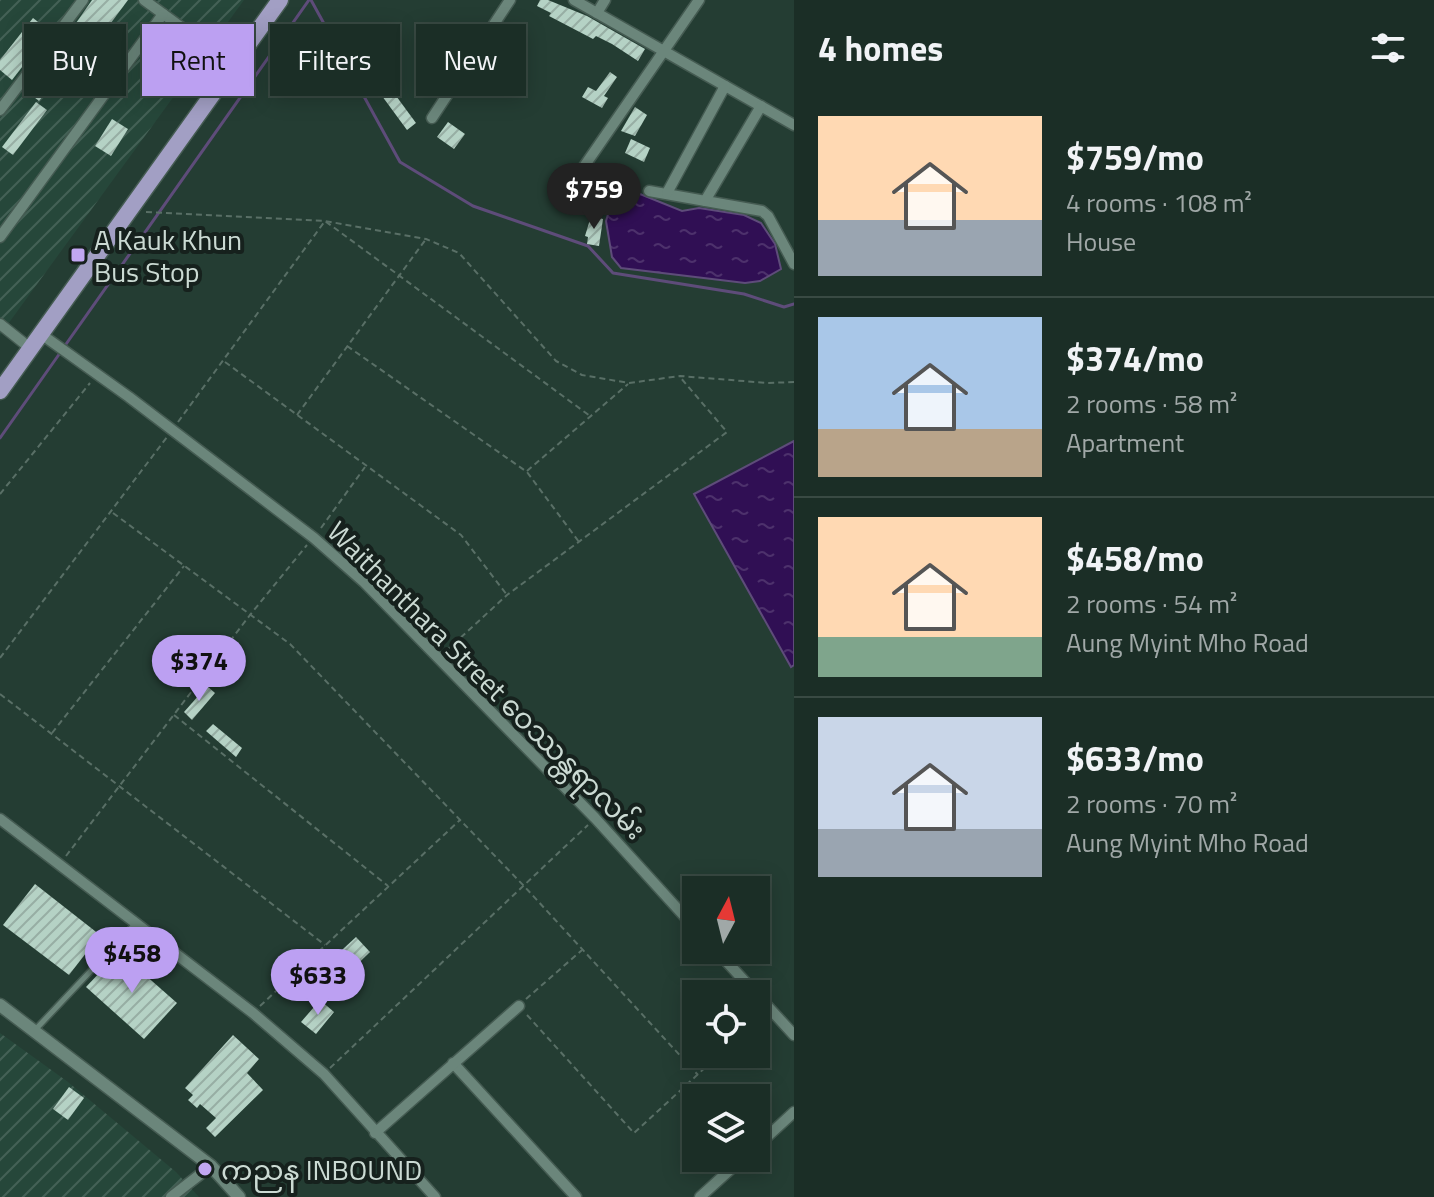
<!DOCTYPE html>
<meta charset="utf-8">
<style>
:root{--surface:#1b2e26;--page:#283a32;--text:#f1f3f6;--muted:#a0a8a7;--line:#394a43;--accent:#bca0f2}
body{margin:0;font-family:"Titillium Web","Noto Sans Myanmar",sans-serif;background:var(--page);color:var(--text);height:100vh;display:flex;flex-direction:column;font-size:30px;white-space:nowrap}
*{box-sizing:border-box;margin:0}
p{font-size:26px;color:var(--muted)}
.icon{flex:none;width:44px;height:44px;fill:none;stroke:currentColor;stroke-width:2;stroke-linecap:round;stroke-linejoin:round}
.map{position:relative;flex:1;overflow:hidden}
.details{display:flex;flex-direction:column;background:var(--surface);width:640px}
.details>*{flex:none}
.guide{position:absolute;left:24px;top:24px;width:650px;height:72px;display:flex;gap:16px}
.needle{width:52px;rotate:7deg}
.fabs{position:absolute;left:682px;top:876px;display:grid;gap:16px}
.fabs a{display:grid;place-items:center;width:88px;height:88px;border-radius:0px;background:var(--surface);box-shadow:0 4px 20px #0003,0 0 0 2px var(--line);font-size:40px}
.price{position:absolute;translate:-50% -68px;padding:0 18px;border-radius:28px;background:var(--accent);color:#111;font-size:26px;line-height:52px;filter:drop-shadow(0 2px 4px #0008)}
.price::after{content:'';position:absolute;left:50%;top:48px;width:24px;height:18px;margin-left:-12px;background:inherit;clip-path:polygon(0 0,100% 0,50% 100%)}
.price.active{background:#222;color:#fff}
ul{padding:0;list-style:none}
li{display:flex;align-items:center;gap:24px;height:200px;padding:0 24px}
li+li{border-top:2px solid var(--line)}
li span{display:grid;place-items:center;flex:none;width:224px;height:160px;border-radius:0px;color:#555}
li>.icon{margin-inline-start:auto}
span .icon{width:96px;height:96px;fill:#fffc;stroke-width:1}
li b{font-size:34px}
h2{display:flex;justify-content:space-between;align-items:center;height:96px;padding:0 24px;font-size:34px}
.pill{padding:0 28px;border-radius:0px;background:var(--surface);box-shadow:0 4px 20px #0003,0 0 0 2px var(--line);font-size:28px;line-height:72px}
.pill.active{background:var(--accent);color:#111}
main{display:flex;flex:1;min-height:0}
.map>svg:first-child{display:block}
.industrial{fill:url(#industrial-furrows)}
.water{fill:url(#water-ripples);stroke:#5e4c7a;stroke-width:2}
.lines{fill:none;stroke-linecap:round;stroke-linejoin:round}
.stream{stroke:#5e4c7a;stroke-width:3}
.building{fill:url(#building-hatch)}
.service-casing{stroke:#455b52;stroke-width:8}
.minor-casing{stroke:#455b52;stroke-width:13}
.tertiary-casing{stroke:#455b52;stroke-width:15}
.primary-casing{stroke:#455b52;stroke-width:19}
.path{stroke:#596f66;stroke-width:2;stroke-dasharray:6 4;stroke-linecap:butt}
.service{stroke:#6b867b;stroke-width:5}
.minor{stroke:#6b867b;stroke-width:10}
.tertiary{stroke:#6b867b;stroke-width:12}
.primary{stroke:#a29fc4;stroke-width:16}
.poi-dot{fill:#c2a7f2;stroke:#16211d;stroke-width:3}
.labels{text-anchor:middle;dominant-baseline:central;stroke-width:8;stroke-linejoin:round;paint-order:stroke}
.poi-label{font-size:28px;fill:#cbdad3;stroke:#16211d;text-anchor:start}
.street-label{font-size:28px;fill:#cbdad3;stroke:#16211d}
</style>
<main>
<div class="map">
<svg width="794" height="1197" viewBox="0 0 794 1197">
<defs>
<pattern id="industrial-furrows" width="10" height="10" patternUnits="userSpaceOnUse" patternTransform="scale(2)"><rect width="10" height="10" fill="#26473a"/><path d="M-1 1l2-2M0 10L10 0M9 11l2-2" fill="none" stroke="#446156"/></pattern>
<pattern id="water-ripples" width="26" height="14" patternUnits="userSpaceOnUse" patternTransform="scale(2)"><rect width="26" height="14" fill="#300f54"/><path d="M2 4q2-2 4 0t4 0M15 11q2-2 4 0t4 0" fill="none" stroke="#4d316c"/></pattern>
<pattern id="building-hatch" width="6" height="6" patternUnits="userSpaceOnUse" patternTransform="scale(2)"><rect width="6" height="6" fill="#b5d2c5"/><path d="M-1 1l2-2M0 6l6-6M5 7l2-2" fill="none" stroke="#97aea4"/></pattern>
</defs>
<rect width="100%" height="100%" fill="#243d33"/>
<g class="industrial">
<path d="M 0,0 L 244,0 L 0,335 Z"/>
<path d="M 0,1033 L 68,1082 L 176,1172 L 199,1197 L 0,1197 Z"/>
</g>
<g class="water">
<path d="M 640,194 L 682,211 L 699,208 L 744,215 L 761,223 L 775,244 L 781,269 L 760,281 L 745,283 L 621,268 L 612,257 L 606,221 L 611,204 L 621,197 Z"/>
<path d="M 794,441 L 794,665 L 791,667 L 694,494 Z"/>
</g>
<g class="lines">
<g class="stream">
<path d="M 311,0 L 400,162 L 473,206 L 588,246 L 613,273 L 744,294 L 784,307 L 794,304"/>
<path d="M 64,347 L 309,0"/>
<path d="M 0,438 L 60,353"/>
</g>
</g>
<g class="building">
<path d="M 92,0 L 128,0 L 96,43 L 74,26 Z"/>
<path d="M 540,0 L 548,0 L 587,16 L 645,49 L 638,61 L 612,44 L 596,36 L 593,39 L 549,16 L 551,13 L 537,6 Z"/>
<path d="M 33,18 L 50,31 L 12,80 L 0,70 L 0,60 Z"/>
<path d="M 62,41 L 77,53 L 39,101 L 25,90 Z"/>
<path d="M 610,72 L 617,77 L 604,96 L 608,98 L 602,108 L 582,97 L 588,87 L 596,91 Z"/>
<path d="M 391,89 L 416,123 L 407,130 L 382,96 Z"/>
<path d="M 36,102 L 47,110 L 13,155 L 2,147 Z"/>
<path d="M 635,107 L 647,115 L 635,136 L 621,131 Z"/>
<path d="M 112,119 L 128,129 L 111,156 L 95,146 Z"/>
<path d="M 448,122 L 465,134 L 454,149 L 437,137 Z"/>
<path d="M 631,139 L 650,148 L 644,162 L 625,153 Z"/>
<path d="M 591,216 L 603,219 L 599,246 L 587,244 L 588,237 L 585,236 Z"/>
<path d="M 207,686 L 215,693 L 192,720 L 184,712 Z"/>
<path d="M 213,724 L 242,748 L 236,757 L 206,731 Z"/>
<path d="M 35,884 L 100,935 L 69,975 L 3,925 Z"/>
<path d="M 356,937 L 370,952 L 344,977 L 330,961 Z"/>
<path d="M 119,952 L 177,1003 L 144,1039 L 86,987 Z"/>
<path d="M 320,1000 L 334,1012 L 316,1034 L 301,1022 Z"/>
<path d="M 233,1035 L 259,1059 L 247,1073 L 263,1090 L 215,1137 L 206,1128 L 216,1118 L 200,1104 L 197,1108 L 188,1100 L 193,1095 L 185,1088 Z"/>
<path d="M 69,1087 L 84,1098 L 68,1120 L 53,1109 Z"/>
</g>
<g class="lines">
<defs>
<path id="service" d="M 35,1030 L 135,924"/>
<g id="minor">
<path d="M 144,0 L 233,65"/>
<path d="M 574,0 L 794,125"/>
<path d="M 597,13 L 605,0"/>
<path d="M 62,27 L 121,73"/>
<path d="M 0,110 L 83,0"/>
<path d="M 432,118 L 510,0"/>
<path d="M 574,181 L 699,0"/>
<path d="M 649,191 L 762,211 L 768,216 L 794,264"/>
<path d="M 667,193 L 725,86"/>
<path d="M 705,201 L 761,106"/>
<path d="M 0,237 L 163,14"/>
<path d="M 0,324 L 30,348"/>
<path d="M 41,334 L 129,397 L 314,538 L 364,582 L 595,818 L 696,929"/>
<path d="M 0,819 L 253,1013 L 324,1074 L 435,1197"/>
<path d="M 716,950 L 794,1035"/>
<path d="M 453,1063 L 576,1197"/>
<path d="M 375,1133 L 519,1006"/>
<path d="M 756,1147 L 794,1112"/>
<path d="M 171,1197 L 211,1166"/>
<path d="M 700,1197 L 743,1158"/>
</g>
<path id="tertiary" d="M 0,1005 L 211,1166 L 239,1197"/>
<path id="primary" d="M 0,391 L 280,0"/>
</defs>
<use href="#service" class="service-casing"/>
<use href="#minor" class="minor-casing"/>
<use href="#tertiary" class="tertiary-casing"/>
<use href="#primary" class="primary-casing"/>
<g class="path">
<path d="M 146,212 L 325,221 L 426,239 L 459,253 L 556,361 L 582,375 L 629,383 L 680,376 L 768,383 L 794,382"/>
<path d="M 347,346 L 527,472 L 579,542"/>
<path d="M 225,362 L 461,535 L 507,595"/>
<path d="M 297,415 L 426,239"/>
<path d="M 178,422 L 325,221 L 590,416"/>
<path d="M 527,471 L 628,384"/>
<path d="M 0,494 L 90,383"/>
<path d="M 113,513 L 290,644 L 524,886 L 698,1075"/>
<path d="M 321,528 L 365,467"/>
<path d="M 446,651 L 507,595 L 727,432 L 680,377"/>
<path d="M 0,658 L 167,437"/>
<path d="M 0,694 L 325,945"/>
<path d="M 174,715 L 388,886"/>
<path d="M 52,733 L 184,566"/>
<path d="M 66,856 L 250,615 L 307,545"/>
<path d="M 526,999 L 582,950"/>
<path d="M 260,1006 L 460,820"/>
<path d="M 527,1015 L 634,1133 L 720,1054"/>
<path d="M 756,1020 L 762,1014"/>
<path d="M 330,1068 L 588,825"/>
</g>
<use href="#service" class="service"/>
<use href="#minor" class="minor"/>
<use href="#tertiary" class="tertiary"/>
<use href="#primary" class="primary"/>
</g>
<g class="poi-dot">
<rect x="70" y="247" width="16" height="16" rx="4"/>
<circle cx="205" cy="1169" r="8"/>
</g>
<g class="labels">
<g class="poi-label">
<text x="94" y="239">A Kauk Khun<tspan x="94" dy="32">Bus Stop</tspan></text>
<text x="221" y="1169">ကညန INBOUND</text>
</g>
<g class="street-label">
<text transform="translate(487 680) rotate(45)">Waithanthara Street ဝေဿန္တရာလမ်း</text>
</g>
</g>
</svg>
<div class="fabs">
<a><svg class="needle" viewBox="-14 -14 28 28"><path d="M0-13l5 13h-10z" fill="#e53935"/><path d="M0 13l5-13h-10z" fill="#a0a8a7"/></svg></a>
<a><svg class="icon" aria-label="locate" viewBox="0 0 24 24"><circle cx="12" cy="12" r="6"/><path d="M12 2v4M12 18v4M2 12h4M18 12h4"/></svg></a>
<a><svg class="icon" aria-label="layers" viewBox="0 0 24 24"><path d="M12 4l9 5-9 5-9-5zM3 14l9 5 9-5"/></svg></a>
</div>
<b class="price active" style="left:594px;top:231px">$759</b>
<b class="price" style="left:199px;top:703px">$374</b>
<b class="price" style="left:132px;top:995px">$458</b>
<b class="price" style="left:318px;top:1017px">$633</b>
<div class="guide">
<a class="pill">Buy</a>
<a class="pill active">Rent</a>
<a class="pill">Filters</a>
<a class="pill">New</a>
</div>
</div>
<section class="details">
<h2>4 homes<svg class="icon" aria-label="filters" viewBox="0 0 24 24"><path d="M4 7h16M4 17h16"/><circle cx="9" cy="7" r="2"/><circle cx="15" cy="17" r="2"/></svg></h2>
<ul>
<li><span style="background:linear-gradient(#ffd9b3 65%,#9aa5b1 0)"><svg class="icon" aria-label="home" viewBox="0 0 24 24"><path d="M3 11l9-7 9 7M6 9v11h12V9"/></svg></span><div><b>$759/mo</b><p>4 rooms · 108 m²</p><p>House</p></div></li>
<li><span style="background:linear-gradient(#a9c7e8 70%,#b9a48a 0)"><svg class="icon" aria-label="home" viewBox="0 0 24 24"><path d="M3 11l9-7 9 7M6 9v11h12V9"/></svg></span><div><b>$374/mo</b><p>2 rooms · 58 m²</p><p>Apartment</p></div></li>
<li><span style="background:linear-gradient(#ffd9b3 75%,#7fa58c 0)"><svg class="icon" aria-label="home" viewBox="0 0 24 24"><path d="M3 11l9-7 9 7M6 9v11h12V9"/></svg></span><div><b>$458/mo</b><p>2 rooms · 54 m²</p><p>Aung Myint Mho Road</p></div></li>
<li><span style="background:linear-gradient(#c9d6e8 70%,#9aa5b1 0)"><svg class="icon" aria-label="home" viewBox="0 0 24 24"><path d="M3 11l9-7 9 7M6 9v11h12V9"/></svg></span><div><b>$633/mo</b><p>2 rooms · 70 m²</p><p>Aung Myint Mho Road</p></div></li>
</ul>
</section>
</main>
